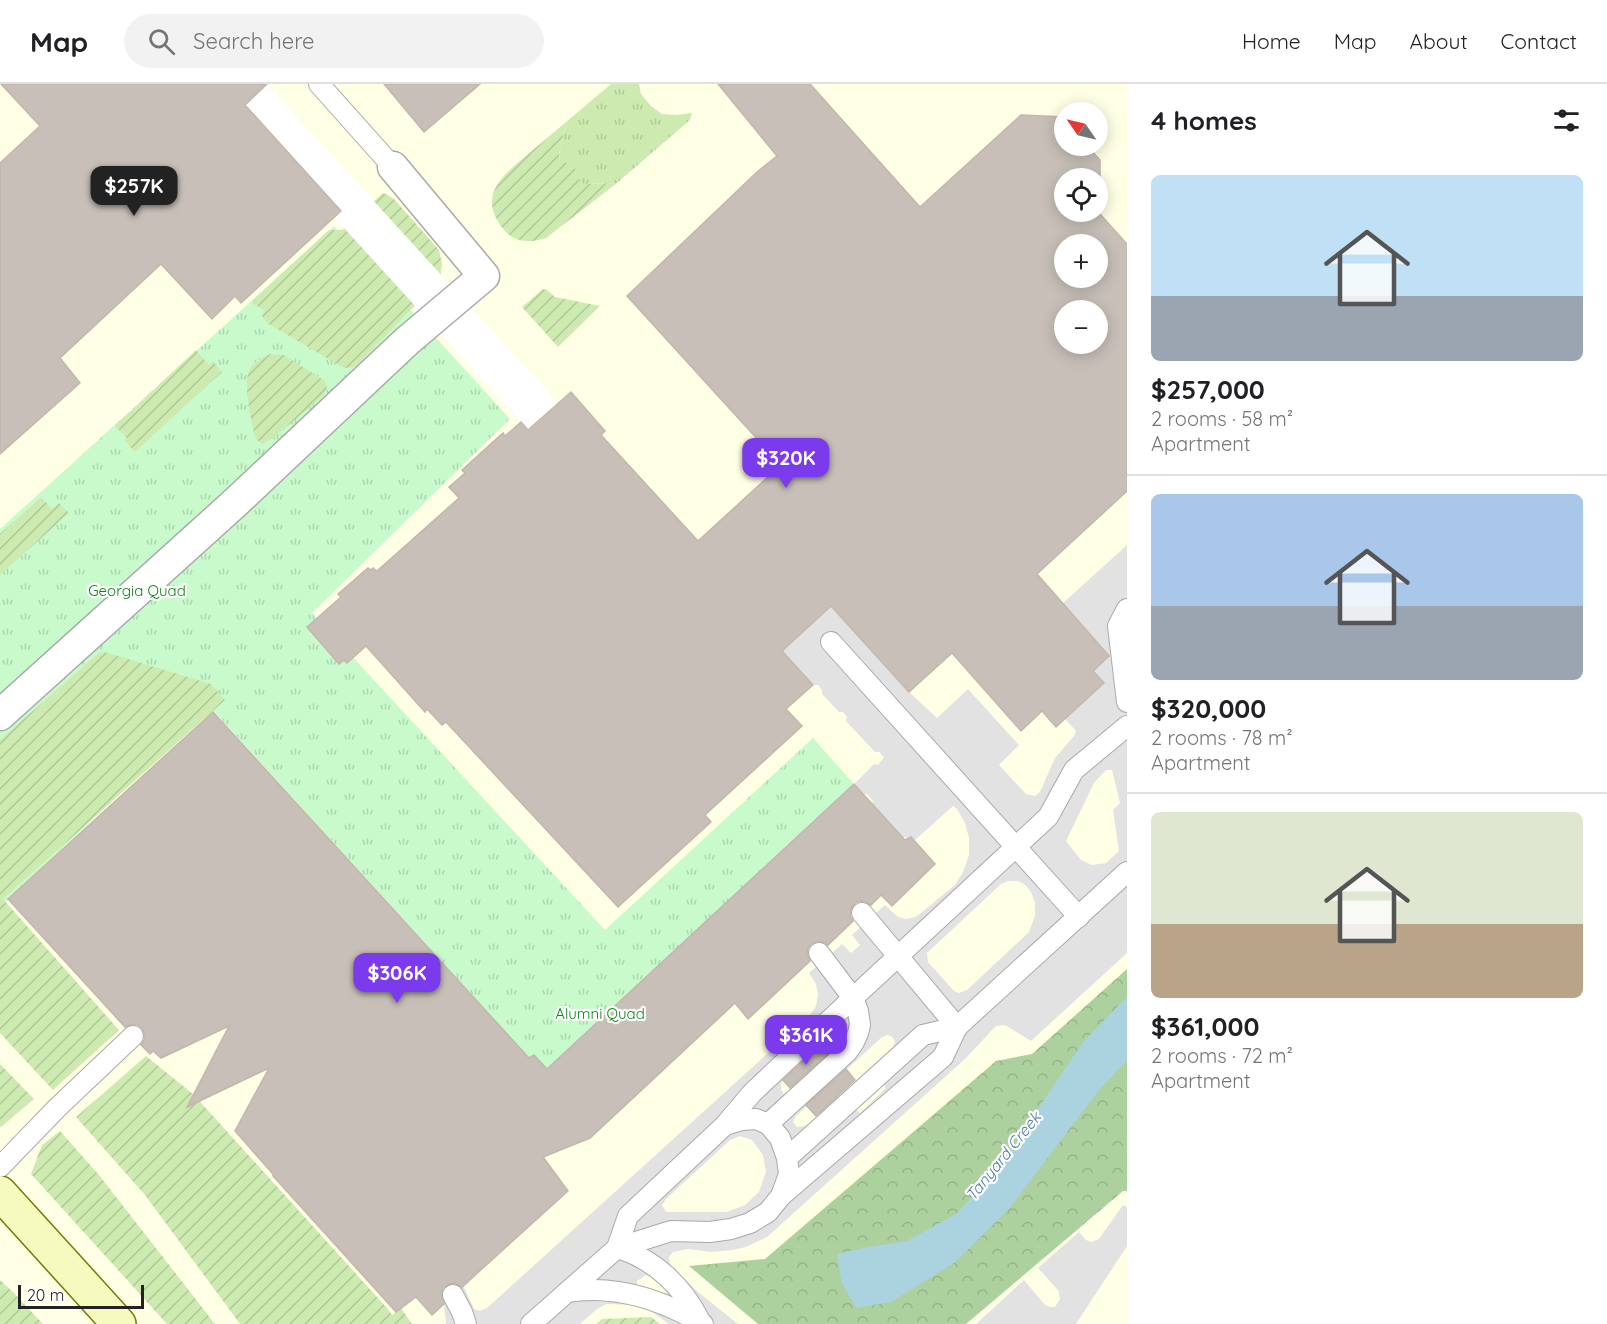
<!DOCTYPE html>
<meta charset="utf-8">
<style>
:root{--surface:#fff;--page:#f2f2f2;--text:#202124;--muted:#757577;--line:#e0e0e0;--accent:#7c3aed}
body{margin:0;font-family:Quicksand,sans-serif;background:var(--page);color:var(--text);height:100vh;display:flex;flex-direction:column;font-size:22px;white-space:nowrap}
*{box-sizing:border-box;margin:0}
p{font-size:20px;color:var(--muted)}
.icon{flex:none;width:33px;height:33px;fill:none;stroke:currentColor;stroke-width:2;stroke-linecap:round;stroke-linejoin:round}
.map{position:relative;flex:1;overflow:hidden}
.drawer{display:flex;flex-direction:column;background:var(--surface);width:480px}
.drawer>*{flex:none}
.needle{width:39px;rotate:304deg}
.tools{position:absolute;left:1054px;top:18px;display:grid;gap:12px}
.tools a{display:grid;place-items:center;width:54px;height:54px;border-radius:50%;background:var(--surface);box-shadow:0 3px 15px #0003;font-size:30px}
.scale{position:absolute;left:18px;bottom:15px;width:126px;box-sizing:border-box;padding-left:6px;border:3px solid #222;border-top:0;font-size:16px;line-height:21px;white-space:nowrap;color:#222;-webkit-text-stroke:4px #fff;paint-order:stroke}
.price{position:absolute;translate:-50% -51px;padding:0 14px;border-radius:12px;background:var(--accent);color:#fff;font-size:20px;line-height:39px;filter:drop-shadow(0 2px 3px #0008)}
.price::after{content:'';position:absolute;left:50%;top:36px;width:18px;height:14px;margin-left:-9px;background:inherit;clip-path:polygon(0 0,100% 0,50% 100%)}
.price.active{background:#222;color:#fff}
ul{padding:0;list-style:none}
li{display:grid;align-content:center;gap:12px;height:318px;padding:0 24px}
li+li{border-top:2px solid var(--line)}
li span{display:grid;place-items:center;height:186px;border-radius:9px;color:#555}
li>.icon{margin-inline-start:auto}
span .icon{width:108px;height:108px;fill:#fffc;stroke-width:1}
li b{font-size:26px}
h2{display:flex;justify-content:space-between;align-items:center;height:72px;padding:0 24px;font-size:26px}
header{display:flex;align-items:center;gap:36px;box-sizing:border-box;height:84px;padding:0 30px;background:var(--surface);border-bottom:2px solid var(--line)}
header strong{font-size:28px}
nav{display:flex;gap:33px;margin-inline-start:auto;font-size:21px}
.search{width:420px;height:54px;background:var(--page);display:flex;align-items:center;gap:15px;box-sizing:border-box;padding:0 21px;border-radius:33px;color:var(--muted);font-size:22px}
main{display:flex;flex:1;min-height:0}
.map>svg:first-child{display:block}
.education{fill:#ffffe5;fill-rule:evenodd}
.grass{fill:url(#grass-tufts)}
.forest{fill:url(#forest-crowns)}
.park{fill:url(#park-tufts)}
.garden{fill:url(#garden-furrows)}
.parking{fill:#e2e2e2;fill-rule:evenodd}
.water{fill:#aad3df}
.pier{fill:#fff}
.building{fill:#c7bfb8;stroke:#c4b6ab;stroke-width:1.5;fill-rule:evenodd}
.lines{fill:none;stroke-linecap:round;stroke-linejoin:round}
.service-casing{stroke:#a9a9a9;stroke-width:22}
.pedestrian-casing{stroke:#a9a9a9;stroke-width:33}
.secondary-casing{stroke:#707d05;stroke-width:36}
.service{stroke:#fff;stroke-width:20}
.pedestrian{stroke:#fff;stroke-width:30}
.secondary{stroke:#f7fabf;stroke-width:33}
.labels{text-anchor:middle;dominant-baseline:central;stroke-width:4.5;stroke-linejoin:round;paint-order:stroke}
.park-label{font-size:15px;fill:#0c8416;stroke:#fff}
.water-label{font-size:16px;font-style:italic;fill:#4a7aab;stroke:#fff}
</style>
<header>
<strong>Map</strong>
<div class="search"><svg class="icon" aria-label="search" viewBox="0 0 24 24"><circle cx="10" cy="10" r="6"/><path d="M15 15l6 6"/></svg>Search here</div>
<nav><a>Home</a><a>Map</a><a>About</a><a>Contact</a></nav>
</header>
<main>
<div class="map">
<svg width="1127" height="1240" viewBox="0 0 1127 1240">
<defs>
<pattern id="grass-tufts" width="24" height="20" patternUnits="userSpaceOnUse" patternTransform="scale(1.5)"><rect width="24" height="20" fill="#cdebb0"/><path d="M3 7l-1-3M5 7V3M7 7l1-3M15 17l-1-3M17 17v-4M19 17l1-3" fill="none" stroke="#b0c997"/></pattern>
<pattern id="forest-crowns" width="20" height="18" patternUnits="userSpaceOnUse" patternTransform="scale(1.5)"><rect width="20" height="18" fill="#add19e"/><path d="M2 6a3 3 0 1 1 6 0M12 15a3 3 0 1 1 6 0" fill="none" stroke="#95b388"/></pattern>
<pattern id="park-tufts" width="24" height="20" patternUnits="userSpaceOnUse" patternTransform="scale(1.5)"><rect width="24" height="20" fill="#c8facc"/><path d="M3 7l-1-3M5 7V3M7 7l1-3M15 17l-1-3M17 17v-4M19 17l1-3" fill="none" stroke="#acd6af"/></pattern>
<pattern id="garden-furrows" width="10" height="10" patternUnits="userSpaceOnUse" patternTransform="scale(1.5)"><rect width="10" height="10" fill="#cdebb0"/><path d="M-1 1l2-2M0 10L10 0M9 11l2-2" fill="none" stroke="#b0c997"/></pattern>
</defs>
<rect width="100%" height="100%" fill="#f2efe9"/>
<path class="education" d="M 0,0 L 1127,0 L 1127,1240 L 0,1240 ZM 1065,28 L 1098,28 L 1098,62 L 1065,62 ZM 1065,94 L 1098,94 L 1098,128 L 1065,128 ZM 1065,160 L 1098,160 L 1098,194 L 1065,194 ZM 1065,226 L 1098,226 L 1098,260 L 1065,260 Z"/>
<path class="grass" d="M 611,0 L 639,0 L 641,10 L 651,22 L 662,30 L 677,31 L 692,29 L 690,36 L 617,99 L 584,100 L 580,98 L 560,77 L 559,71 L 566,38 Z"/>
<path class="forest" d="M 1127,885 L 1127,1107 L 1123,1107 L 966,1240 L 758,1240 L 689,1182 L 765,1175 L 996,977 L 1032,970 Z"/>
<path class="park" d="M 334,142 L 510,335 L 312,529 L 605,846 L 813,654 L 909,762 L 594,1045 L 211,624 L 0,823 L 0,445 Z"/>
<g class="garden">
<path d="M 566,38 L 559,71 L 560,77 C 574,80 578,85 580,98 L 584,100 L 617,99 L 546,154 C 531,159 515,159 504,146 C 476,112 502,92 527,71 C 540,60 553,49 566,38 Z"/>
<path d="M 383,109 L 386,110 L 394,115 L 439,166 L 442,180 L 440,193 L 438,198 L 355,283 L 344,284 L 267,239 L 262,232 L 265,227 L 252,219 L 253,216 L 329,146 L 342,146 Z"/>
<path d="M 543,205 L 547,206 L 555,213 L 600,222 L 558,263 L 522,223 Z"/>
<path d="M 196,266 L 209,281 L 213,277 L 222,288 L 135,368 L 125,357 L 127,354 L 115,342 Z"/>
<path d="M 270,270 L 284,271 L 325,297 L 327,303 L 324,311 L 272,355 L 262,360 L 255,354 C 252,337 241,299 251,283 C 255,277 264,273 270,270 Z"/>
<path d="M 41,413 L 52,425 L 59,419 L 69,429 L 0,491 L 0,450 Z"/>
<path d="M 105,568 L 211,600 L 225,616 L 3,815 L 119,946 L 53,1006 L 0,949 L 0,656 L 94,573 L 99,569 Z"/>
<path d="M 146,972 L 193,1010 L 387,1224 L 392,1231 L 401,1224 L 412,1240 L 240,1240 L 145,1111 L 76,1033 Z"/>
<path d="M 0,980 L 34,1015 L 1,1043 L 0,1042 Z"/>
<path d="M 60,1047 L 99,1091 L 215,1240 L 167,1240 L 31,1090 L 42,1061 Z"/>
<path d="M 0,1196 L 13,1208 L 43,1240 L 0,1240 Z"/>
<path d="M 651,1233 L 660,1240 L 596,1240 L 602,1235 Z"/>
</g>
<g class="parking">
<path d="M 1127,461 L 1127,869 L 1031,957 L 1005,941 L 996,942 L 965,975 L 767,1153 L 746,1163 L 732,1166 L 711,1168 L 688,1165 L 673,1168 L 669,1173 L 670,1181 L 698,1208 L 738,1240 L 669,1240 L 648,1225 L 635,1221 L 606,1220 L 597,1225 L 580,1240 L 446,1240 L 444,1219 L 463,1201 L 474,1225 L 480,1227 L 487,1224 L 810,931 L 816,922 L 818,911 L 816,900 L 809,889 L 842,860 L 851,869 L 860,861 L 852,851 L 885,821 L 898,833 L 906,835 L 916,833 L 955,801 L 963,788 L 969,771 L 969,754 L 965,739 L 957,725 L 953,722 L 914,757 L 907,755 L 906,753 L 903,753 L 872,720 L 873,717 L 867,710 L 863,710 L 854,700 L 874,680 L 878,681 L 884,673 L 879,668 L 875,668 L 846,637 L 847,633 L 843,628 L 839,628 L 822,610 L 822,606 L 818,601 L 814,601 L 782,567 L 831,522 L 909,608 L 937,634 L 968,605 L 1019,661 L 999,681 L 1026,710 L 1035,712 L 1040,708 L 1055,674 L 1074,652 L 1076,647 L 1007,570 ZM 1106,686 L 1112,686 L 1120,719 L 1113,726 L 1119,767 L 1106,779 L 1092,781 L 1081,776 L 1066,757 L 1094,699 ZM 1009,797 L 1018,797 L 1025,801 L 1031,808 L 1035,819 L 1035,832 L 1029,848 L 967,906 L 959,909 L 954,907 L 928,878 L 927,869 L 1001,800 ZM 887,951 L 891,952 L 895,957 L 893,963 L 806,1042 L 797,1043 L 793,1038 L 796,1032 L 881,954 ZM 811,972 L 821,974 L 822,977 L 790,1010 L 784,1010 L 781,1006 L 781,999 ZM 882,1001 L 885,1002 L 885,1005 L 860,1029 L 857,1027 L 857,1023 ZM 740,1052 L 752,1056 L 763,1071 L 766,1088 L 759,1108 L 745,1121 L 727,1128 L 666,1128 L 662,1121 L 666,1115 L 730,1056 ZM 646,1191 L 656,1195 L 667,1203 L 668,1208 L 664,1210 L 637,1202 L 637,1197 Z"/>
<path d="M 1123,1121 L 1127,1123 L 1127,1162 L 1076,1240 L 976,1240 L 1024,1196 L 1045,1221 L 1050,1223 L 1055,1223 L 1060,1215 L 1058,1206 L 1038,1184 L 1079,1148 L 1086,1156 L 1091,1158 L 1099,1155 Z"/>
</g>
<path class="water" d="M 1127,913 L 1127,976 L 1099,1006 L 1008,1126 L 954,1179 L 891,1218 L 856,1224 L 842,1199 L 837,1170 L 863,1164 L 907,1157 L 956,1130 L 995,1089 L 1083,958 Z"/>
<path class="pier" d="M 267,0 L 558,319 L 532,350 L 334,133 L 341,126 L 245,21 Z"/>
<g class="building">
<path d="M 1,0 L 267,0 L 245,21 L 341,127 L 241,219 L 235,212 L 212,235 L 161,180 L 60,274 L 80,299 L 0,370 L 0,79 L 40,42 Z"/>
<path d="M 384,0 L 480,0 L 424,48 Z"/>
<path d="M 718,0 L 810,0 L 920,123 L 1021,31 L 1065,33 L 1065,62 L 1087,62 L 1100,76 L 1100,130 L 1127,160 L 1127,407 L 1037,490 L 1109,572 L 1093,587 L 1104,599 L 1056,643 L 1042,627 L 1021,647 L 952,569 L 909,608 L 831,522 L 782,567 L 813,601 L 786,625 L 802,642 L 705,731 L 711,738 L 618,823 L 446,638 L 442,641 L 427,625 L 425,628 L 366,562 L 347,579 L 344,576 L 339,580 L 307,543 L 341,513 L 338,510 L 368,484 L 371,486 L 373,484 L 377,487 L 459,414 L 449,403 L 465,389 L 462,386 L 503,349 L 505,352 L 521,338 L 528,346 L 571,308 L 605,347 L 601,351 L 698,457 L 781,381 L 627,212 L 757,88 L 777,72 ZM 1065,94 L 1098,94 L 1098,128 L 1065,128 ZM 1065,160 L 1098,160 L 1098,194 L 1065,194 ZM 1065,226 L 1098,226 L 1098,260 L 1065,260 Z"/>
<path d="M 213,628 L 529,974 L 534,971 L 547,985 L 854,700 L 905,756 L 911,753 L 935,780 L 892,822 L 881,811 L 871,821 L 866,818 L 861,817 L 855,819 L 851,825 L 850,832 L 853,837 L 828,861 L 823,858 L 818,857 L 811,860 L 808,864 L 807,870 L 810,877 L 748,935 L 735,919 L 590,1054 L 543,1073 L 568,1107 L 462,1203 L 454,1199 L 447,1201 L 443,1204 L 441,1210 L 444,1220 L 432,1231 L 416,1213 L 396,1228 L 273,1092 L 273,1090 L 235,1047 L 269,984 L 187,1023 L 229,942 L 161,974 L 153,967 L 150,970 L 141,961 L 145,955 L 144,949 L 142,944 L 136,940 L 130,941 L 125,943 L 8,815 Z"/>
<path d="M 822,960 L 830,968 L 790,1004 L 783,996 Z"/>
<path d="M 846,985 L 855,996 L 816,1032 L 806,1021 Z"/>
</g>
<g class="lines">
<defs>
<g id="service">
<path d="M 319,0 L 393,83"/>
<path d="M 1127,525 L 1118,542 L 1127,618"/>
<path d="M 831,558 L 1079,833"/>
<path d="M 768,1040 L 847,968 L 854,958 L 858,949 L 860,941 L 858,927 L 853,914 L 819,869"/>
<path d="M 725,1041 L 752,1009 L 853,914 L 1048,733 L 1074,686 L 1127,642"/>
<path d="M 787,1074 L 923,951 L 957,943 L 1127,788"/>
<path d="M 0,1083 L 57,1024 L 133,952"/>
<path d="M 781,1112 L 943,973 L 957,943 L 862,829"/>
<path d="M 617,1164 C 655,1175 683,1203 700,1237"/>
<path d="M 567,1208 C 616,1200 661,1215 703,1240"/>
<path d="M 453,1211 L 462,1228 L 466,1240"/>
<path d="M 531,1240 L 617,1164 L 671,1147 L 710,1148 L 731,1145 L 750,1139 L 768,1128 L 781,1112 L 789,1090 L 787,1074 L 780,1054 L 768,1040 L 756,1035 L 742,1036 L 725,1041 L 628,1132 L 617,1164"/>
</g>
<path id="pedestrian" d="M 0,631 L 236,418 L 407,257 L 484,192 L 393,83"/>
<path id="secondary" d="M 0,1109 L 119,1240"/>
</defs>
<use href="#service" class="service-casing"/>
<use href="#pedestrian" class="pedestrian-casing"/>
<use href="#secondary" class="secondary-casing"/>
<use href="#service" class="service"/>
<use href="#pedestrian" class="pedestrian"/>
<use href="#secondary" class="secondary"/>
</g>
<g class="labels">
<g class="park-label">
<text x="137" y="506">Georgia Quad</text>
<text x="600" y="929">Alumni Quad</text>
</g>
<g class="water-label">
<text transform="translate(1003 1072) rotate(-51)">Tanyard Creek</text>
</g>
</g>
</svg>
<div class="tools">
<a><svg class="needle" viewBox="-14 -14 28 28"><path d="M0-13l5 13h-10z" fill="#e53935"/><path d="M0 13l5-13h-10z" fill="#757577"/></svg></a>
<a><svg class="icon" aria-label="locate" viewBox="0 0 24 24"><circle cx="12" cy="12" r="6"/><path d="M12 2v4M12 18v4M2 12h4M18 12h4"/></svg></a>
<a>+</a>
<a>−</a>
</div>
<div class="scale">20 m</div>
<b class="price active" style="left:134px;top:133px">$257K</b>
<b class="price" style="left:786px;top:405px">$320K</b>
<b class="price" style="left:397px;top:920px">$306K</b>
<b class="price" style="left:806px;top:982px">$361K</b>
</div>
<section class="drawer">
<h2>4 homes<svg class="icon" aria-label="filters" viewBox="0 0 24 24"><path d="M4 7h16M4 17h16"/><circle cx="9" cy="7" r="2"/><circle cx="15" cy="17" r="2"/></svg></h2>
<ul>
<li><span style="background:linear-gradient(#bfe0f5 65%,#9aa5b1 0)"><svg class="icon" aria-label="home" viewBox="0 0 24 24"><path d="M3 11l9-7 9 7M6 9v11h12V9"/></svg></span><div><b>$257,000</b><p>2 rooms · 58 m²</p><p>Apartment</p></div></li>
<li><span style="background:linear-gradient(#a9c7e8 60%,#9aa5b1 0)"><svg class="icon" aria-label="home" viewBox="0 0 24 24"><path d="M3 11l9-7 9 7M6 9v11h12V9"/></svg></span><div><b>$320,000</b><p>2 rooms · 78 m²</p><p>Apartment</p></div></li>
<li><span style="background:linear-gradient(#dfe7d0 60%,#b9a48a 0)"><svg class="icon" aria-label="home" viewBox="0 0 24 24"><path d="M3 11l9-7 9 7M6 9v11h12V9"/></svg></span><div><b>$361,000</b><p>2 rooms · 72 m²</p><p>Apartment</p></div></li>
</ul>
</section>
</main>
